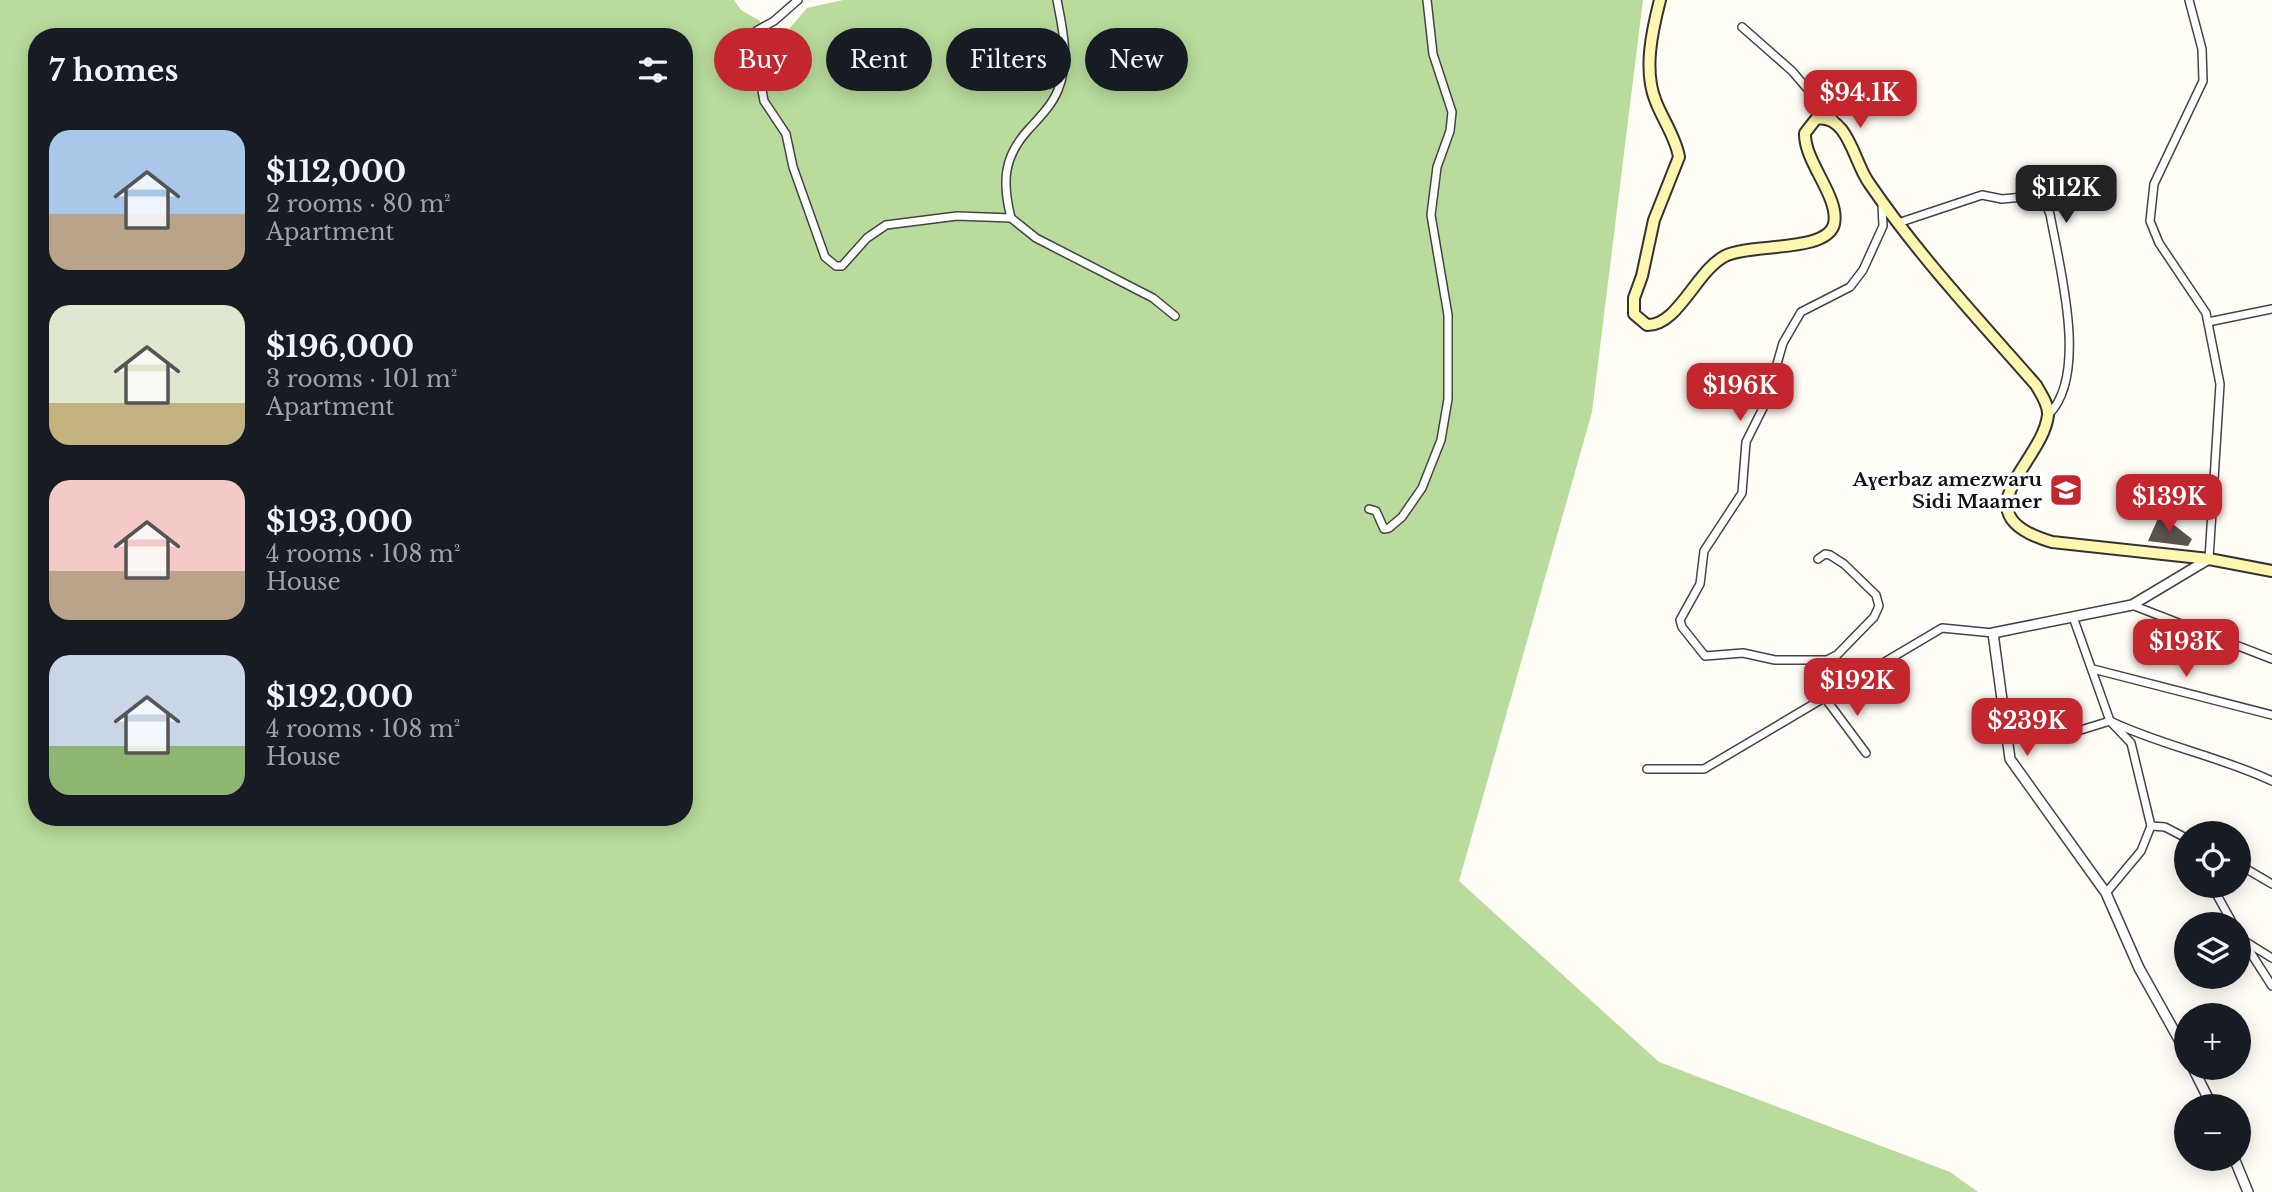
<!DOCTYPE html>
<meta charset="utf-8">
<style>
:root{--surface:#171b24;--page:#20242c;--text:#f1f3f6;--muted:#9ea1a6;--accent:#c4262e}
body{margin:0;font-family:"Libre Baskerville",serif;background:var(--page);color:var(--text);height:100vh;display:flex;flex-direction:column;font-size:26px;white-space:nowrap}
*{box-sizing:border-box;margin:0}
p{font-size:23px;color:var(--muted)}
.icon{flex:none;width:38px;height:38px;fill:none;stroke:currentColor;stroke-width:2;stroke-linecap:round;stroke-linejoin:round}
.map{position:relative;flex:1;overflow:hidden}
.drawer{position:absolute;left:28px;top:28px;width:665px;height:798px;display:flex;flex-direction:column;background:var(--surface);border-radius:28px;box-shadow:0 4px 18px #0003}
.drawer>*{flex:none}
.hud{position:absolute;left:714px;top:28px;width:665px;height:63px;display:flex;gap:14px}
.controls{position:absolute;left:2174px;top:821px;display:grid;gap:14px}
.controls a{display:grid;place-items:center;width:77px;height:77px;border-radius:50%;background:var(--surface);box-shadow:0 4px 18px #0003;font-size:35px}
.price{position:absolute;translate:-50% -60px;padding:0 16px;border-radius:14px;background:var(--accent);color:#fff;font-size:23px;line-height:46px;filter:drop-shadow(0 2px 4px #0008)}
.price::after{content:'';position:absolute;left:50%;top:42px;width:21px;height:16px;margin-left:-10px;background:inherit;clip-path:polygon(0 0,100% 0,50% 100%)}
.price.current{background:#222;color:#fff}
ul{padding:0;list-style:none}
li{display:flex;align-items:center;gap:21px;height:175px;padding:0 21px}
li span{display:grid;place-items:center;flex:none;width:196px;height:140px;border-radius:21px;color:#555}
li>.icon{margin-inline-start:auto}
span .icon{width:84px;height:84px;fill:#fffc;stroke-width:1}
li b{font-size:30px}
h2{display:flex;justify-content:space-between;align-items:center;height:84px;padding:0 21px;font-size:30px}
.pill{padding:0 24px;border-radius:32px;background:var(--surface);box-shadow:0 4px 18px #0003;font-size:24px;line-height:63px}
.pill.current{background:var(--accent);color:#fff}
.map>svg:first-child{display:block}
.forest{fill:#b9dc9c;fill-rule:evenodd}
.building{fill:#5a524d}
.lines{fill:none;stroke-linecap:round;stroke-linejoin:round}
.minor-casing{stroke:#444;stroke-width:10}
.tertiary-casing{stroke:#444;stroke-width:12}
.secondary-casing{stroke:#333;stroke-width:14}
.minor{stroke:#fff;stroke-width:7}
.tertiary{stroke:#fff;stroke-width:9}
.secondary{stroke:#fff6b0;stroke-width:10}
.labels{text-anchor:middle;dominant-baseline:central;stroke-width:7;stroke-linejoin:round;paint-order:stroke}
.poi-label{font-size:19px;font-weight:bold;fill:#111;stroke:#fff;text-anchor:end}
</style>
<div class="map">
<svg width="2272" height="1192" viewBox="0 0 2272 1192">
<rect width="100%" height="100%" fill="#fffdf5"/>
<path class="forest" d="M 0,0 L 734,0 L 741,10 L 760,21 L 761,60 L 780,59 L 784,35 L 807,8 L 843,0 L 1643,0 L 1592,412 L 1459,881 L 1659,1062 L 1950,1172 L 1978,1192 L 0,1192 ZM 37,37 L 684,37 L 684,817 L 37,817 Z"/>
<path class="building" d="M 2160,514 L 2192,539 L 2188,546 L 2148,541 Z"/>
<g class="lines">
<defs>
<g id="minor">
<path d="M 798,0 L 774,21 L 756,31 L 755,52 L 764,101 L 786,134 L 793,167 L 825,257 L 836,266 L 842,266 L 867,238 L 886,225 L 957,216 L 1011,218"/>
<path d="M 1057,0 C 1063,30 1070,61 1058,90 C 1052,105 1040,117 1029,129 C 1003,157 1002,182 1011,218 L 1036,238 L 1153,298 L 1175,316"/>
<path d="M 2189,0 L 2202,49 L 2203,81 L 2154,184 L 2150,221 L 2159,243 L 2206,313 L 2220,384 L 2209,559"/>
<path d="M 1742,27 L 1792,71 L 1835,121"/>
<path d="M 1898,223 L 1982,195 L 2002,199 L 2035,196 L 2043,198 L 2050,214 C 2059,265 2089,374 2049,414"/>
<path d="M 2208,322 L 2272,309"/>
<path d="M 1369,509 L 1376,511 L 1384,529 L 1389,528 L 1402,517 L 1422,488 L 1441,440 L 1448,399 L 1448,315 L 1431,215 L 1437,167 L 1450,131 L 1452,112 L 1433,54 L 1427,0"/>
<path d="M 1818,559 L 1825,554 L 1830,555 L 1844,564 L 1876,595 L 1879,606 L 1874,617 L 1837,655 L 1827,660 L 1775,660 L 1743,653 L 1705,656 L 1682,627 L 1680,620 L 1700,584 L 1704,551 L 1742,493 L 1746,442 L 1766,402 L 1783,343 L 1801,312 L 1850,287 L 1863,270 L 1883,226 L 1882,203"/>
<path d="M 2132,605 L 2272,659"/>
<path d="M 2073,617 L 2110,721 L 2131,743 L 2151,826 L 2141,851 L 2106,893"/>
<path d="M 2093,669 L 2272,715"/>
<path d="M 1825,698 L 1866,753"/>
<path d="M 2007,738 L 2071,733 L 2110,721 C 2162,746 2219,756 2272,781"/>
<path d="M 1647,769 L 1704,769 L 1942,628 L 1993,633"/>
<path d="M 2151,826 L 2165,827 L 2186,838"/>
<path d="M 2238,864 L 2272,884"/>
<path d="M 2212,886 L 2233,924"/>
<path d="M 2238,933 L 2272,986"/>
<path d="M 2246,942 L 2272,958"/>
</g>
<g id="tertiary">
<path d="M 2186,1052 L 2139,968 L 2106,893 L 2010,759 L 1993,633 L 2132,605 L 2209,559"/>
<path d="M 2193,1068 L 2212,1106"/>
<path d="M 2234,1158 L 2248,1192"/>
</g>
<path id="secondary" d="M 1660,0 C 1652,31 1643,71 1656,102 C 1663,120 1676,138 1679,157 L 1654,220 L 1642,276 L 1634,298 L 1634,314 L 1647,325 C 1678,326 1696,271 1725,256 C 1749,243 1827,253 1834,224 C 1840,197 1804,162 1805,133 L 1816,119 C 1848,113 1854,163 1869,183 C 1918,255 1979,320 2036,385 C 2041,394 2049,405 2048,415 C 2043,463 1956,514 2052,542 L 2209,559 L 2272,571"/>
</defs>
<use href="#minor" class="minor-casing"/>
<use href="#tertiary" class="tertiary-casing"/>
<use href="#secondary" class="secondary-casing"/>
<use href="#minor" class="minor"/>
<use href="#tertiary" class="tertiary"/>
<use href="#secondary" class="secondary"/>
</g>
<defs>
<symbol id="school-square" viewBox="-11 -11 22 22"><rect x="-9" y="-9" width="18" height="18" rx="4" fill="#c4262e" stroke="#fff"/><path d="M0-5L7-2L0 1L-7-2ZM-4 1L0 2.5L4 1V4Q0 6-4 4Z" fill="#fff"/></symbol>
</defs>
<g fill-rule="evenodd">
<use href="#school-square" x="2047" y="471" width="38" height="38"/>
</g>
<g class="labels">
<g class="poi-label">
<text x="2042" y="479">Aɣerbaz amezwaru<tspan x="2042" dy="22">Sidi Maamer</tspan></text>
</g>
</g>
</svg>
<div class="controls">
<a><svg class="icon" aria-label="locate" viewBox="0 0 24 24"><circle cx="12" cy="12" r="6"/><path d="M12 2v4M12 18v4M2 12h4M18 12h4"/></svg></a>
<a><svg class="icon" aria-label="layers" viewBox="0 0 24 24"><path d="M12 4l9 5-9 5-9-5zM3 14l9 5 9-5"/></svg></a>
<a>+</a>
<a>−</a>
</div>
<b class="price" style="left:1860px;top:130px">$94.1K</b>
<b class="price current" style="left:2066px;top:225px">$112K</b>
<b class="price" style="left:1740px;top:423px">$196K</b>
<b class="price" style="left:2169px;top:534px">$139K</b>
<b class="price" style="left:2186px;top:679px">$193K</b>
<b class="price" style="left:1857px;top:718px">$192K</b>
<b class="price" style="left:2027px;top:758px">$239K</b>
<div class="hud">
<a class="pill current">Buy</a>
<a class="pill">Rent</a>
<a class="pill">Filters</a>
<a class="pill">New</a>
</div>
<section class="drawer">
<h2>7 homes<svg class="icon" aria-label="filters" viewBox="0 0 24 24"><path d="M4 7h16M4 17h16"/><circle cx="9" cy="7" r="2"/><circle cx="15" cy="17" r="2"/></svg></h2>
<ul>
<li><span style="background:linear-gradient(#a9c7e8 60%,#b9a48a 0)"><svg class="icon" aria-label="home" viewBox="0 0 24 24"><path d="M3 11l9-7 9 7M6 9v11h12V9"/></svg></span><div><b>$112,000</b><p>2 rooms · 80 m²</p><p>Apartment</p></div></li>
<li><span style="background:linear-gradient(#dfe7d0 70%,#c2b280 0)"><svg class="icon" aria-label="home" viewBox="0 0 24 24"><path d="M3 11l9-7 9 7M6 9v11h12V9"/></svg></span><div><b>$196,000</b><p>3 rooms · 101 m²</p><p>Apartment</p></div></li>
<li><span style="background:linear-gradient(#f6c9c9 65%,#b9a48a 0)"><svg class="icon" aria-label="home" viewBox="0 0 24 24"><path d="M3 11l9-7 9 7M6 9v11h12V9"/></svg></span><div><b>$193,000</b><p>4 rooms · 108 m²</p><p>House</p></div></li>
<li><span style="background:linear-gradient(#c9d6e8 65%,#8fb573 0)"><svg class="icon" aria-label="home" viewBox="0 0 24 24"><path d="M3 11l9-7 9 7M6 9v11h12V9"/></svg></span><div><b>$192,000</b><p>4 rooms · 108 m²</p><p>House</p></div></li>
</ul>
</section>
</div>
